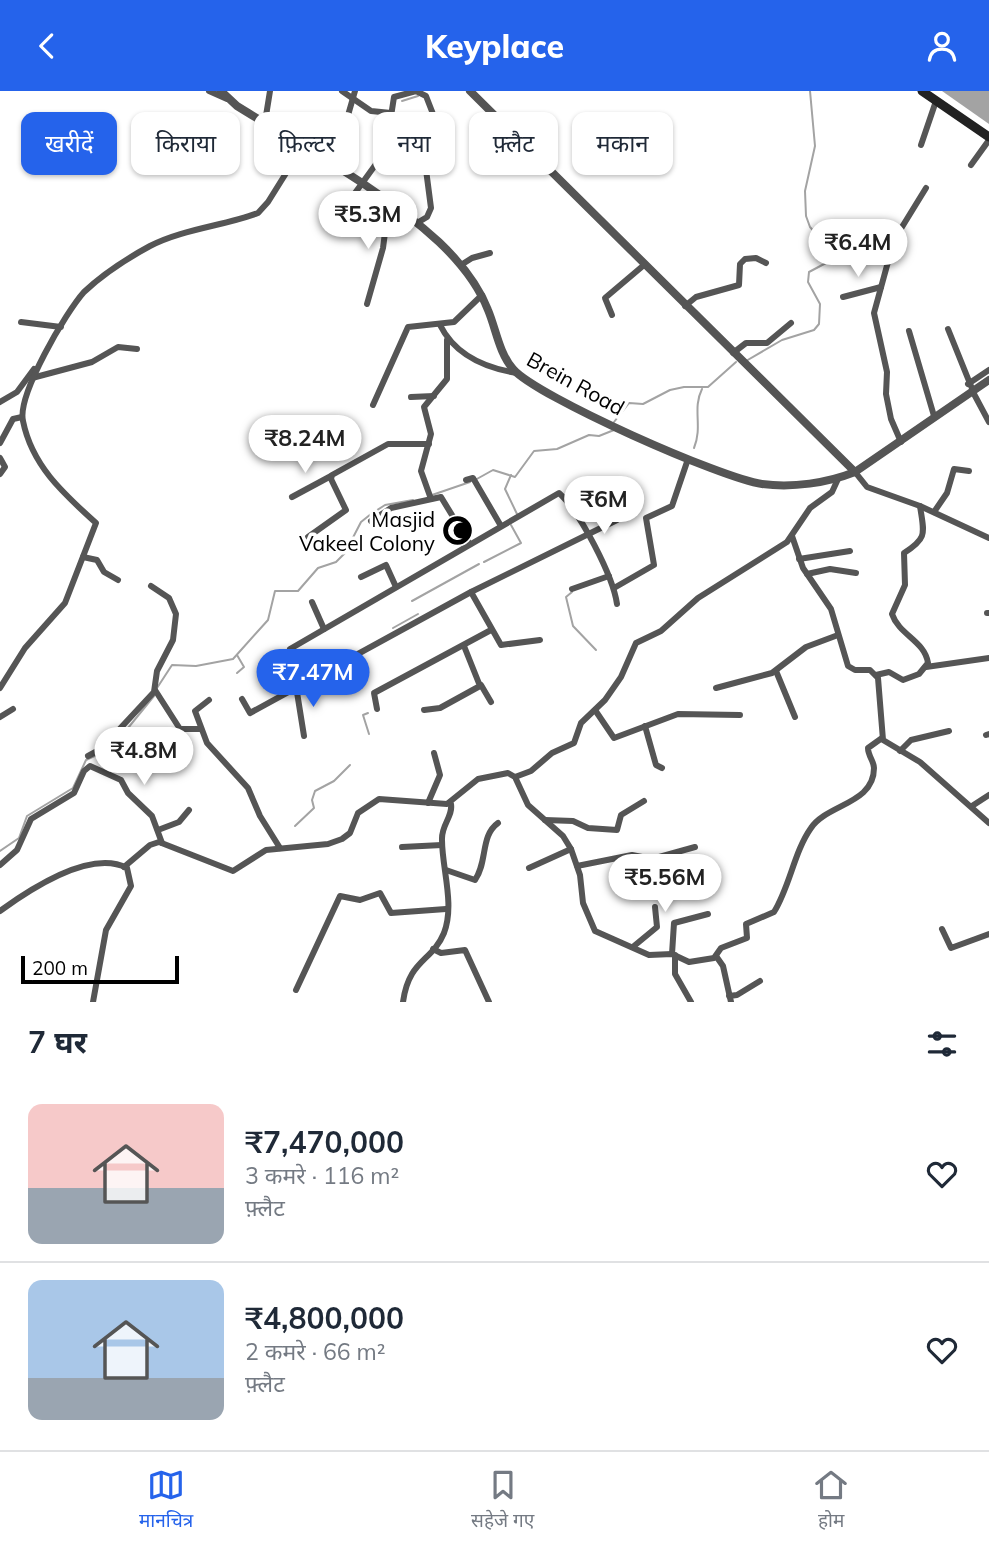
<!DOCTYPE html>
<html lang="hi">
<meta charset="utf-8">
<style>
:root{--surface:#fff;--page:#f6f6f7;--text:#1f2937;--muted:#747a83;--line:#e0e1e3;--accent:#2563eb}
body{margin:0;font-family:Mulish,"Noto Sans Devanagari",sans-serif;background:var(--page);color:var(--text);height:100vh;display:flex;flex-direction:column;font-size:26px;white-space:nowrap}
*{box-sizing:border-box;margin:0}
p{font-size:23px;color:var(--muted)}
.icon{flex:none;width:38px;height:38px;fill:none;stroke:currentColor;stroke-width:2;stroke-linecap:round;stroke-linejoin:round}
.map{position:relative;height:911px;overflow:hidden}
.sheet{display:flex;flex-direction:column;background:var(--surface);flex:1}
.sheet>*{flex:none}
.hud{position:absolute;left:21px;top:21px;width:948px;height:63px;display:flex;gap:14px}
.scale{position:absolute;left:21px;bottom:18px;width:158px;box-sizing:border-box;padding-left:7px;border:4px solid #000;border-top:0;font-size:19px;line-height:24px;white-space:nowrap;color:#000;-webkit-text-stroke:5px #fff;paint-order:stroke}
.price{position:absolute;translate:-50% -60px;padding:0 16px;border-radius:24px;background:#fff;color:#222;font-size:23px;line-height:46px;filter:drop-shadow(0 2px 4px #0008)}
.price::after{content:'';position:absolute;left:50%;top:42px;width:21px;height:16px;margin-left:-10px;background:inherit;clip-path:polygon(0 0,100% 0,50% 100%)}
.price.active{background:var(--accent);color:#fff}
ul{padding:0;list-style:none}
li{display:flex;align-items:center;gap:21px;height:175px;padding:0 28px}
li+li{border-top:2px solid var(--line)}
li span{display:grid;place-items:center;flex:none;width:196px;height:140px;border-radius:14px;color:#555}
li>.icon{margin-inline-start:auto}
span .icon{width:84px;height:84px;fill:#fffc;stroke-width:1}
li b{font-size:30px}
h2{display:flex;justify-content:space-between;align-items:center;height:84px;padding:0 28px;font-size:30px}
.pill{padding:0 24px;border-radius:14px;background:var(--surface);box-shadow:0 2px 5px #0004;font-size:24px;line-height:63px}
.pill.active{background:var(--accent);color:#fff}
header{display:flex;justify-content:space-between;align-items:center;height:91px;padding:0 28px;background:var(--accent);color:#fff;font-size:32px;font-weight:800}
.dock{display:flex;justify-content:space-around;align-items:center;height:98px;border-top:2px solid var(--line);background:var(--surface);font-size:19px;color:var(--muted)}
.dock a{display:grid;justify-items:center;gap:4px}
.dock .active{color:var(--accent)}
.map>svg:first-child{display:block}
.water{fill:#a3a3a3}
.lines{fill:none;stroke-linecap:round;stroke-linejoin:round}
.stream{stroke:#a3a3a3;stroke-width:2}
.minor{stroke:#555;stroke-width:6}
.tertiary{stroke:#555;stroke-width:8}
.secondary{stroke:#222;stroke-width:9}
.labels{text-anchor:middle;dominant-baseline:central;stroke-width:7;stroke-linejoin:round;paint-order:stroke}
.street-label{font-size:21px;fill:#000;stroke:#fff}
.poi-label{font-size:21px;fill:#000;stroke:#fff;text-anchor:end}
</style>
<header><svg class="icon" aria-label="back" viewBox="0 0 24 24"><path d="M15 5l-7 7 7 7"/></svg>Keyplace<svg class="icon" aria-label="person" viewBox="0 0 24 24"><circle cx="12" cy="8" r="4"/><path d="M4 21q1-7 8-7t8 7"/></svg></header>
<div class="map">
<svg width="989" height="911" viewBox="0 0 989 911">
<rect width="100%" height="100%" fill="#fff"/>
<path class="water" d="M 942,0 L 989,0 L 989,33 Z"/>
<g class="lines">
<g class="stream">
<path d="M 402,10 L 418,5"/>
<path d="M 746,270 L 782,249 L 814,239 L 819,233 L 820,213 L 808,191 L 809,181 L 826,172 L 833,162 L 810,136 L 806,125 L 805,100 L 815,55 L 810,0"/>
<path d="M 614,331 L 629,312 L 643,313 L 670,299 L 684,296 L 708,296 L 736,271"/>
<path d="M 694,357 C 703,335 692,318 702,298"/>
<path d="M 511,384 L 505,398 L 517,423"/>
<path d="M 475,389 L 493,379 L 515,386 L 534,360 L 557,358 L 589,344 L 599,345 L 614,339"/>
<path d="M 432,404 L 470,391"/>
<path d="M 484,471 L 521,452 L 511,434"/>
<path d="M 572,501 L 566,506 L 573,535 L 596,559"/>
<path d="M 412,510 L 479,473"/>
<path d="M 393,537 L 418,523"/>
<path d="M 237,564 L 244,576 L 237,582"/>
<path d="M 157,597 L 172,574 L 196,575 L 233,568 L 268,529 L 275,500 L 298,500 L 318,477 L 336,471 L 345,462 L 361,431 L 371,423 L 385,414 L 413,409"/>
<path d="M 368,622 L 363,624 L 369,643"/>
<path d="M 103,659 L 128,637 L 154,605"/>
<path d="M 295,735 L 314,717 L 312,709 L 315,700 L 334,690 L 350,674"/>
<path d="M 0,760 L 19,747 L 27,725 L 73,697 L 86,669 L 99,663"/>
</g>
<g class="minor">
<path d="M 209,0 L 227,8"/>
<path d="M 342,0 L 371,20 L 391,22"/>
<path d="M 265,31 L 270,0"/>
<path d="M 921,54 L 936,10"/>
<path d="M 334,73 L 355,0"/>
<path d="M 971,74 L 989,49"/>
<path d="M 326,129 L 342,120 L 376,73 L 387,51 L 394,6 L 416,0 L 426,5 L 433,23 L 425,71 L 431,117 L 427,126 L 417,132"/>
<path d="M 461,174 L 472,167 L 490,162"/>
<path d="M 843,206 L 881,196"/>
<path d="M 367,213 L 383,157 L 389,111"/>
<path d="M 685,215 L 696,206 L 739,194 L 740,173 L 745,168 L 756,167 L 766,172"/>
<path d="M 612,224 L 605,207 L 644,174"/>
<path d="M 21,231 L 61,236"/>
<path d="M 440,234 C 455,264 485,277 517,282"/>
<path d="M 948,238 L 973,300"/>
<path d="M 909,240 L 934,325"/>
<path d="M 733,262 L 746,252 L 767,252 L 791,232"/>
<path d="M 32,287 L 92,271 L 118,256 L 137,258"/>
<path d="M 968,293 L 989,279"/>
<path d="M 974,303 L 989,331"/>
<path d="M 411,306 L 434,305"/>
<path d="M 0,311 L 17,301 L 34,278"/>
<path d="M 373,314 L 408,236 L 454,231 L 482,204"/>
<path d="M 901,351 L 891,328 L 886,303 L 887,281 L 874,222 L 894,149 L 926,97"/>
<path d="M 0,352 L 13,328 L 22,326"/>
<path d="M 0,367 L 5,376 L 0,383"/>
<path d="M 855,381 L 867,396 L 920,415 L 989,447"/>
<path d="M 466,389 L 473,387 L 501,435"/>
<path d="M 292,406 L 331,385"/>
<path d="M 431,408 L 421,380 L 431,343 L 424,316 L 447,288 L 447,249"/>
<path d="M 934,421 L 947,402 L 954,378 L 969,380"/>
<path d="M 371,430 L 391,417 L 441,406 L 469,452"/>
<path d="M 792,445 L 803,477 L 831,518 L 848,575 L 855,579 L 870,579 L 878,587 L 883,649 L 920,671 L 989,732"/>
<path d="M 308,446 L 346,419 L 331,388 L 332,384 L 388,353 L 429,353"/>
<path d="M 83,466 L 97,469 L 104,481 L 118,489"/>
<path d="M 799,468 L 850,460"/>
<path d="M 807,483 L 830,478 L 856,482"/>
<path d="M 361,486 L 386,474 L 396,496"/>
<path d="M 614,497 L 654,474 L 646,427 L 672,415 L 688,368"/>
<path d="M 572,498 L 609,485"/>
<path d="M 471,501 L 501,554 L 540,549"/>
<path d="M 312,511 L 324,538"/>
<path d="M 987,522 L 989,522"/>
<path d="M 290,558 L 559,402 C 580,421 613,485 617,513"/>
<path d="M 926,576 L 989,567"/>
<path d="M 776,580 L 795,626"/>
<path d="M 876,584 L 889,581 L 903,589 L 919,583 L 928,572 C 925,550 899,544 892,523 L 905,494 L 904,462 C 928,447 924,442 920,415"/>
<path d="M 481,594 L 491,611"/>
<path d="M 296,595 L 304,645"/>
<path d="M 0,597 L 25,557 L 65,512 L 96,432 C 64,403 32,375 23,330 C 17,304 66,221 84,201 C 102,184 128,167 150,155 C 183,138 223,135 258,122 L 268,111 L 303,55"/>
<path d="M 716,597 L 772,582 L 806,556 L 838,544"/>
<path d="M 155,599 L 180,638 L 200,638"/>
<path d="M 242,608 L 250,622 L 471,501 L 617,429"/>
<path d="M 209,609 L 195,620 L 207,652 L 248,697 L 260,725 L 280,757"/>
<path d="M 377,618 L 374,602 L 491,539"/>
<path d="M 424,619 L 440,617 L 480,595 L 464,555"/>
<path d="M 595,619 L 614,647 L 678,623 L 740,624"/>
<path d="M 0,626 L 13,618"/>
<path d="M 645,635 L 656,674 L 662,677"/>
<path d="M 986,644 L 989,643"/>
<path d="M 900,660 L 911,649 L 949,640"/>
<path d="M 88,665 L 101,658 L 154,601 L 157,580 L 173,549 L 176,523 L 169,507 L 151,495"/>
<path d="M 515,686 L 531,680 L 552,662 L 574,652 L 581,632 L 605,609 L 621,586 L 636,552 L 661,540 L 698,507 L 787,451 L 810,417 L 832,401 L 838,388"/>
<path d="M 428,712 L 440,684 L 434,662"/>
<path d="M 972,715 L 989,704"/>
<path d="M 545,729 L 573,730 L 588,737 L 617,739 L 621,724 L 644,710"/>
<path d="M 158,739 L 179,731 L 189,719"/>
<path d="M 402,756 L 442,754"/>
<path d="M 0,774 L 17,759 L 31,728 L 74,702 L 84,680 L 90,675 L 121,689 L 128,702 L 152,725 L 162,752"/>
<path d="M 577,775 L 632,764 L 652,768 L 695,756"/>
<path d="M 124,776 L 150,754 L 159,751 L 233,780 L 266,759 L 328,753 L 342,748 L 350,742 L 358,722 L 379,708 L 447,713 L 478,688 L 508,682 L 515,686 L 528,714 L 563,745 L 571,758 L 580,784 L 583,812 L 595,840 L 649,864 L 672,863 L 689,871 L 714,867 L 721,857 L 747,847 L 746,833 L 774,821 C 790,795 794,761 811,737 C 827,713 874,713 874,677 C 874,670 868,665 868,657 L 882,647"/>
<path d="M 529,777 L 571,758"/>
<path d="M 446,779 L 475,789 C 488,770 480,745 498,732"/>
<path d="M 0,820 C 29,799 90,758 127,777 L 131,795 L 106,839 L 93,911"/>
<path d="M 942,838 L 951,857 L 989,843"/>
<path d="M 634,855 L 657,836 L 655,816"/>
<path d="M 433,858 L 441,862 L 465,859 L 489,911"/>
<path d="M 672,863 L 674,832 L 708,823"/>
<path d="M 675,864 L 675,883 L 691,911"/>
<path d="M 716,865 L 723,875 L 731,911"/>
<path d="M 296,899 L 340,805 L 360,809 L 380,802 L 391,822 L 446,818"/>
<path d="M 729,905 L 737,904 L 760,890"/>
<path d="M 403,911 C 409,868 432,871 444,842 C 455,813 442,778 442,749 C 441,734 453,726 451,713"/>
</g>
<g class="tertiary">
<path d="M 221,0 L 237,15 C 306,58 379,96 439,151 C 460,171 478,193 488,219 C 496,238 499,262 513,278 C 537,306 723,388 762,393 C 793,397 827,392 855,381 L 989,289"/>
<path d="M 470,0 L 855,381"/>
</g>
<path class="secondary" d="M 922,0 L 989,46"/>
</g>
<defs>
<symbol id="mosque-disc" viewBox="-11 -11 22 22"><circle r="9.5" fill="#000" stroke="#fff"/><path d="M3.5-4.9A6 6 0 1 0 3.5 4.9A5 5 0 1 1 3.5-4.9Z" fill="#fff"/></symbol>
</defs>
<g fill-rule="evenodd">
<use href="#mosque-disc" x="440" y="422" width="35" height="35"/>
</g>
<g class="labels">
<g class="street-label">
<text transform="translate(576 292) rotate(29)">Brein Road</text>
</g>
<g class="poi-label">
<text x="435" y="428">Masjid<tspan x="435" dy="24">Vakeel Colony</tspan></text>
</g>
</g>
</svg>
<div class="scale">200 m</div>
<b class="price" style="left:368px;top:160px">₹5.3M</b>
<b class="price" style="left:858px;top:188px">₹6.4M</b>
<b class="price" style="left:305px;top:384px">₹8.24M</b>
<b class="price" style="left:604px;top:445px">₹6M</b>
<b class="price active" style="left:313px;top:618px">₹7.47M</b>
<b class="price" style="left:144px;top:696px">₹4.8M</b>
<b class="price" style="left:665px;top:823px">₹5.56M</b>
<div class="hud">
<a class="pill active">खरीदें</a>
<a class="pill">किराया</a>
<a class="pill">फ़िल्टर</a>
<a class="pill">नया</a>
<a class="pill">फ़्लैट</a>
<a class="pill">मकान</a>
</div>
</div>
<section class="sheet">
<h2>7 घर<svg class="icon" aria-label="filters" viewBox="0 0 24 24"><path d="M4 7h16M4 17h16"/><circle cx="9" cy="7" r="2"/><circle cx="15" cy="17" r="2"/></svg></h2>
<ul>
<li><span style="background:linear-gradient(#f6c9c9 60%,#9aa5b1 0)"><svg class="icon" aria-label="home" viewBox="0 0 24 24"><path d="M3 11l9-7 9 7M6 9v11h12V9"/></svg></span><div><b>₹7,470,000</b><p>3 कमरे · 116 m²</p><p>फ़्लैट</p></div><svg class="icon" aria-label="heart" viewBox="0 0 24 24"><path d="M12 20l-8-8c-3-5 5-10 8-4 3-6 11-1 8 4z"/></svg></li>
<li><span style="background:linear-gradient(#a9c7e8 70%,#9aa5b1 0)"><svg class="icon" aria-label="home" viewBox="0 0 24 24"><path d="M3 11l9-7 9 7M6 9v11h12V9"/></svg></span><div><b>₹4,800,000</b><p>2 कमरे · 66 m²</p><p>फ़्लैट</p></div><svg class="icon" aria-label="heart" viewBox="0 0 24 24"><path d="M12 20l-8-8c-3-5 5-10 8-4 3-6 11-1 8 4z"/></svg></li>
</ul>
</section>
<nav class="dock">
<a class="active"><svg class="icon" aria-label="map" viewBox="0 0 24 24"><path d="M3 6l6-2 6 2 6-2v14l-6 2-6-2-6 2zM9 4v14M15 6v14"/></svg>मानचित्र</a>
<a><svg class="icon" aria-label="saved" viewBox="0 0 24 24"><path d="M7 4h10v16l-5-4-5 4z"/></svg>सहेजे गए</a>
<a><svg class="icon" aria-label="home" viewBox="0 0 24 24"><path d="M3 11l9-7 9 7M6 9v11h12V9"/></svg>होम</a>
</nav>
